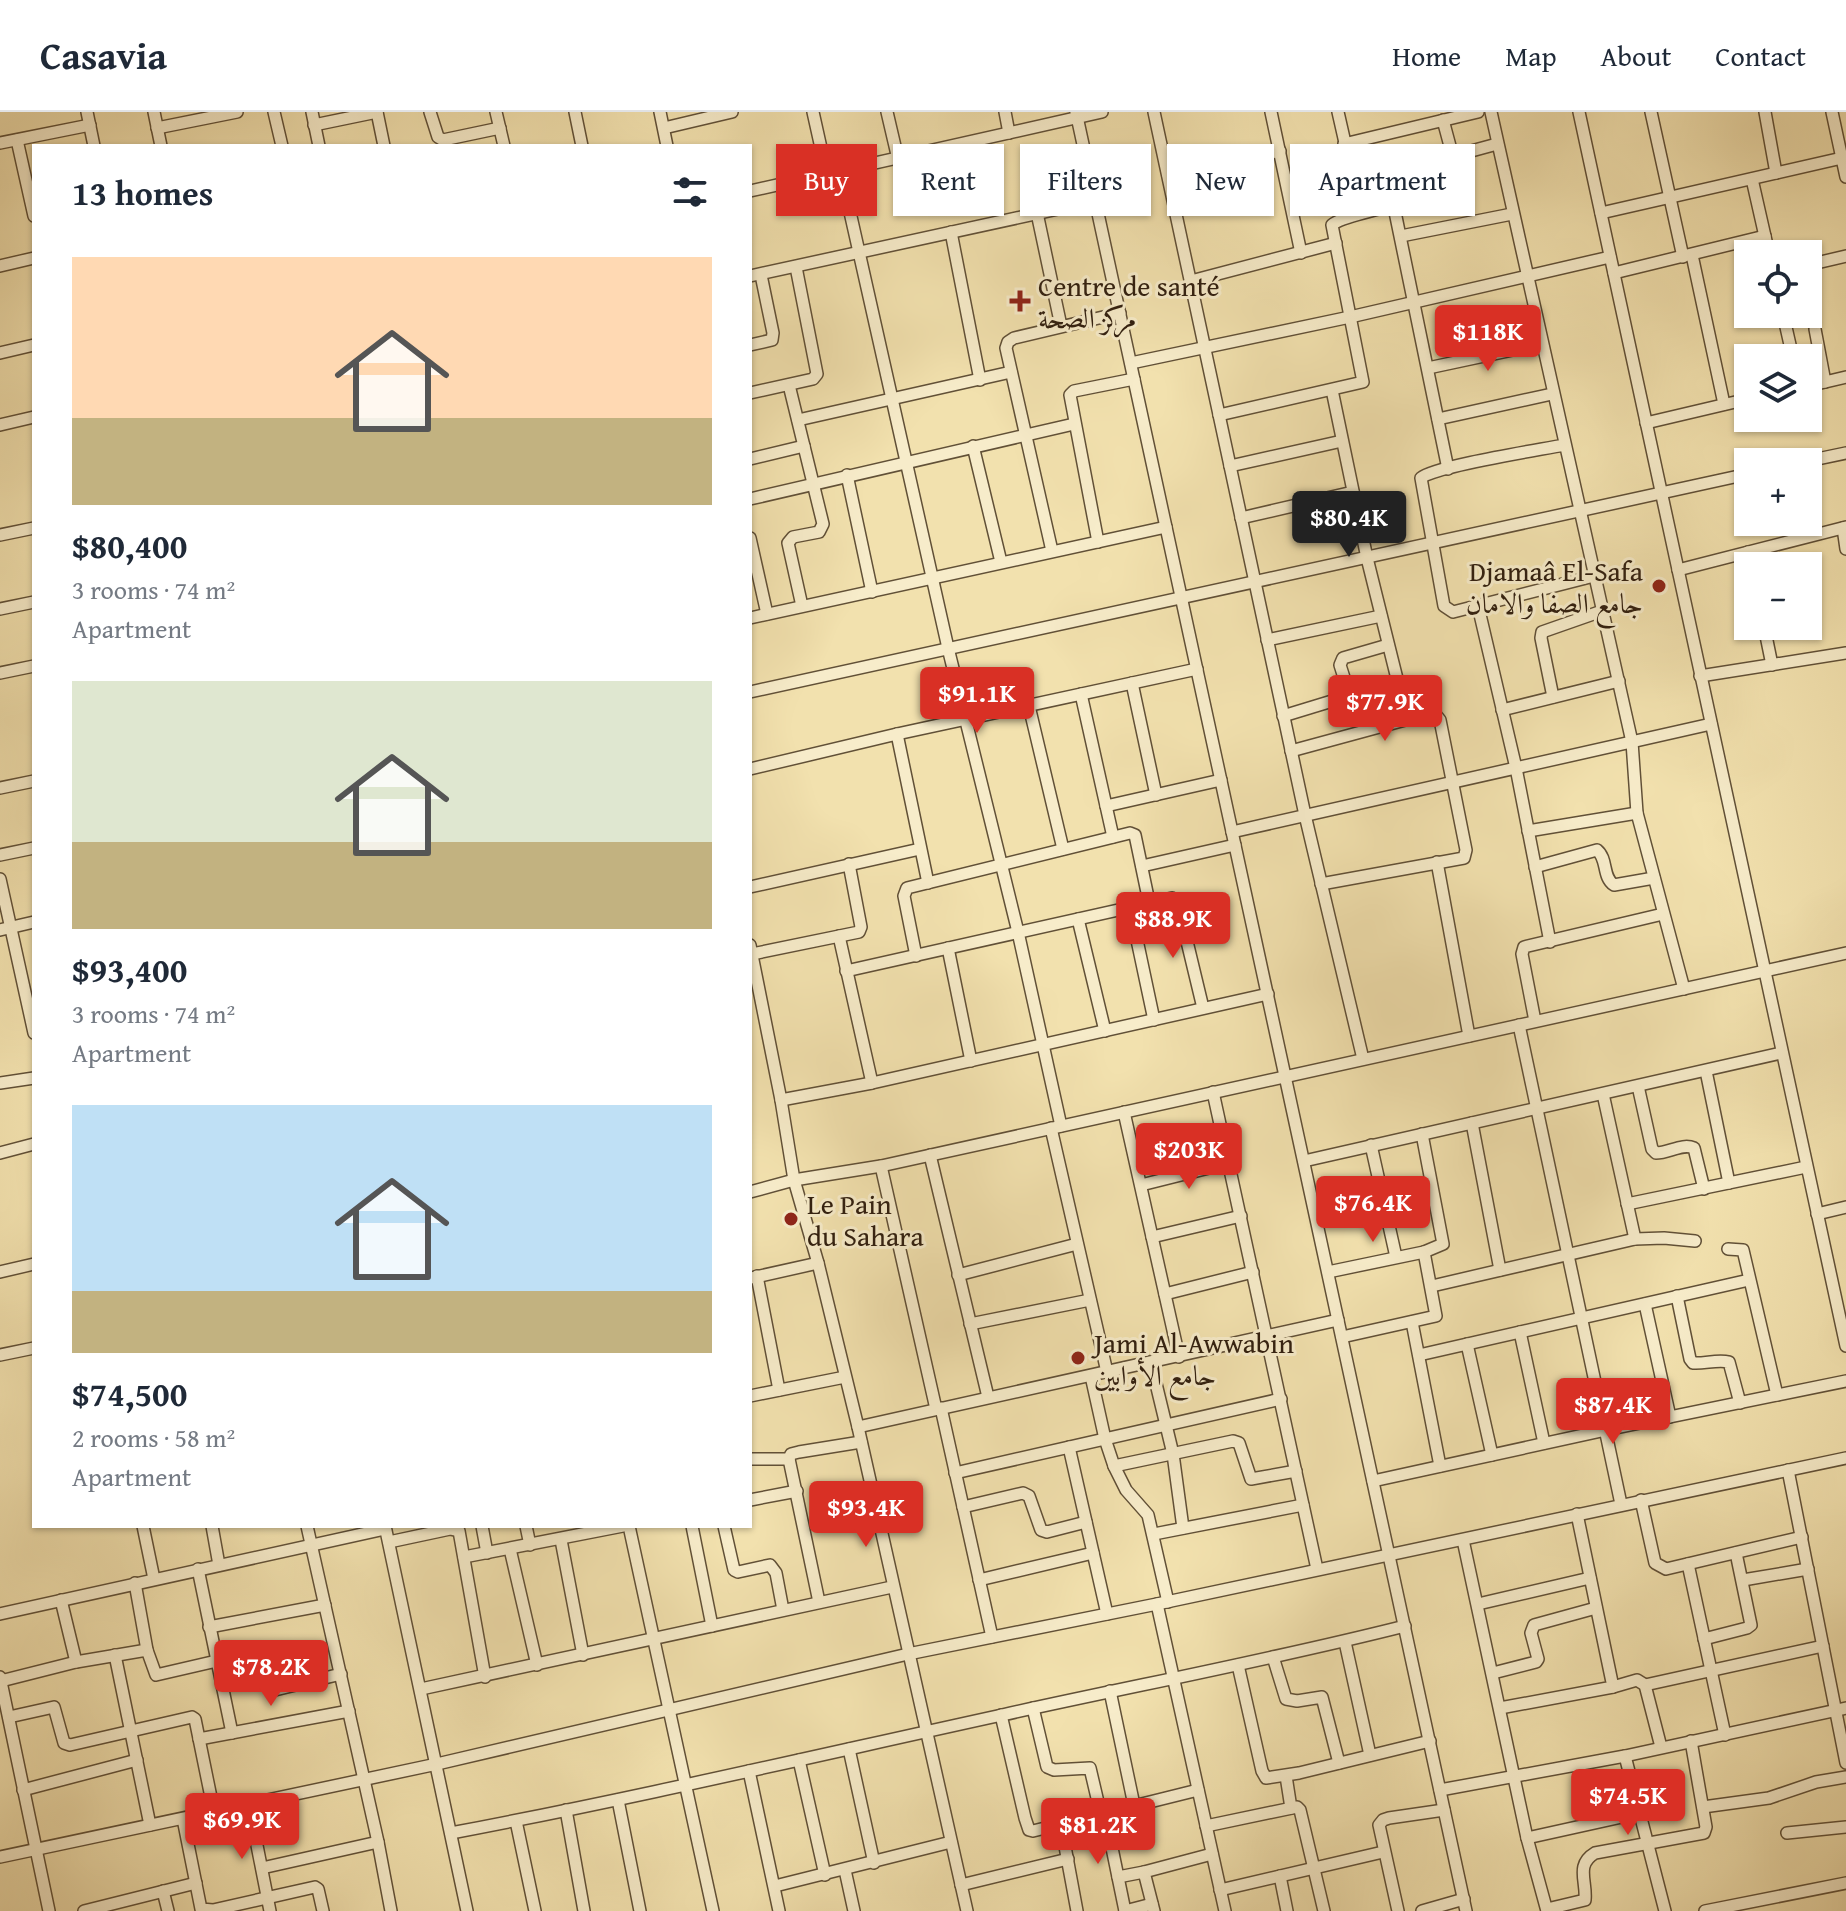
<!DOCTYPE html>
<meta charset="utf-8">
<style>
:root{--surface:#fff;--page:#f2f2f3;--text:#1f2937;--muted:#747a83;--line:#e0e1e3;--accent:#d93025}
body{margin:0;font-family:"Gentium Book Plus",Amiri,serif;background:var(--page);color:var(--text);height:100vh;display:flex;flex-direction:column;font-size:30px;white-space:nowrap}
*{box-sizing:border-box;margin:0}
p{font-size:26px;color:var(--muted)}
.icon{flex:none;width:44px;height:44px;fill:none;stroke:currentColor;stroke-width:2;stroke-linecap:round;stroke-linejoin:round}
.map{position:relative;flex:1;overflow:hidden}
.sheet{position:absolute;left:32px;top:32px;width:720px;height:1384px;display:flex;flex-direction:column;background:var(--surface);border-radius:0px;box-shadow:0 2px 6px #0004}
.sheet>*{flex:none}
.guide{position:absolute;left:776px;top:32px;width:760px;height:72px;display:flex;gap:16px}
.tools{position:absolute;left:1734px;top:128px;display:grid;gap:16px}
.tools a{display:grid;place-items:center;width:88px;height:88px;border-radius:0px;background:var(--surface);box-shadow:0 2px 6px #0004;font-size:40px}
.price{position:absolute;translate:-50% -68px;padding:0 18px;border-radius:8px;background:var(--accent);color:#fff;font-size:26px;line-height:52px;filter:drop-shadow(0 2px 4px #0008)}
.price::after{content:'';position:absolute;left:50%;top:48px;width:24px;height:18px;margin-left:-12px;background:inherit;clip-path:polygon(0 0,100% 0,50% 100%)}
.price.current{background:#222;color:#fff}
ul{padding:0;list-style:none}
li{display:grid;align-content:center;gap:16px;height:424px;padding:0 40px}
li span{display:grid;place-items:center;height:248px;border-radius:0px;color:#555}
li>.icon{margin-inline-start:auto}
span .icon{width:144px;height:144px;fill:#fffc;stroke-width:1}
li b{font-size:34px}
h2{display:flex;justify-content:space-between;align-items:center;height:96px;padding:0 40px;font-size:34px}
.pill{padding:0 28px;border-radius:0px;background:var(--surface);box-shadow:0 2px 6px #0004;font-size:28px;line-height:72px}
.pill.current{background:var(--accent);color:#fff}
header{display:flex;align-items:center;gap:48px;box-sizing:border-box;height:112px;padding:0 40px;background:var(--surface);border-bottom:2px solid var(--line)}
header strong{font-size:38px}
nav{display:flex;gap:44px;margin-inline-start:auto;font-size:28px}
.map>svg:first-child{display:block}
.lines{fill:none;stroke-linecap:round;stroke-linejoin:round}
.street-casing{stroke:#615037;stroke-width:14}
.street{stroke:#f7ecca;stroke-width:11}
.poi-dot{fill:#8f2418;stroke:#f7ecca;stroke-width:3}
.labels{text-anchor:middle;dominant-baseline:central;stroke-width:6;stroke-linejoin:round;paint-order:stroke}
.poi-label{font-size:28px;fill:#311f0f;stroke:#f7ecca;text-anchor:start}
</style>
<header>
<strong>Casavia</strong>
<nav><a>Home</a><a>Map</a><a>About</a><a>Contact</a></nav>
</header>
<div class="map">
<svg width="1846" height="1799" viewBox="0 0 1846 1799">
<rect width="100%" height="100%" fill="#f2e1ae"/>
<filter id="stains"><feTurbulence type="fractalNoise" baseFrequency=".0025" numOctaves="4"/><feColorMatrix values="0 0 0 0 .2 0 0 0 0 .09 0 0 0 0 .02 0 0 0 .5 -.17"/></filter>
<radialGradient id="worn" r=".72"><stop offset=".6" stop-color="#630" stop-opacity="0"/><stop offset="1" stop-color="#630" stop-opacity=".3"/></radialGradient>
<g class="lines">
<defs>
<g id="street">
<path d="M 87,0 L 94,34"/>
<path d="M 154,0 L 161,34"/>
<path d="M 274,0 L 282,34"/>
<path d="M 312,0 L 319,34"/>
<path d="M 377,0 L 384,34"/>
<path d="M 430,0 L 438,25 L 443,28 L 500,16"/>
<path d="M 496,0 L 504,34"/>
<path d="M 575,0 L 582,34"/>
<path d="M 660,0 L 667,34"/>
<path d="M 813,0 L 827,63"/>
<path d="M 887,0 L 898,47"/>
<path d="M 1005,0 L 1009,21"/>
<path d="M 1076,0 L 1466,1799"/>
<path d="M 1154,0 L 1305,703 L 1363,947"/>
<path d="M 1271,0 L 1301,141"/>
<path d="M 1338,0 L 1361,101"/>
<path d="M 1491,0 L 1632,630 L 1637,701 L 1684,877"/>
<path d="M 1579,0 L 1846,1234"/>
<path d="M 1651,0 L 1683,145"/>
<path d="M 1765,0 L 1776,61"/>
<path d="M 1832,0 L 1846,65"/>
<path d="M 314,13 L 377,0"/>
<path d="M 157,16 L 237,0"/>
<path d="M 664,16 L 732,0"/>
<path d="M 17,28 L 34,104"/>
<path d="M 0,31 L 90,13"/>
<path d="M 1344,32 L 1478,0"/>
<path d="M 1453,44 L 1497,32"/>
<path d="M 841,60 L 948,536 L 1018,820 L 1061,1014"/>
<path d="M 1168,63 L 1280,39"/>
<path d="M 1752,67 L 1769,142"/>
<path d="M 750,79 L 1102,0"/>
<path d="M 1394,95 L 1448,357"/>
<path d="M 1037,101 L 1061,214"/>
<path d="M 1601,101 L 1842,46"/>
<path d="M 951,120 L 980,268"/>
<path d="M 1401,124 L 1512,102"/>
<path d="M 1692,143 L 1724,292"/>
<path d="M 1808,153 L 1846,144"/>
<path d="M 0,154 L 34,146"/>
<path d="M 1614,161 L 1765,124"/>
<path d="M 750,164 L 1095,89"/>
<path d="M 1191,169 L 1336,131"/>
<path d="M 1783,202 L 1793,246"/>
<path d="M 1815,217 L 1825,270"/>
<path d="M 750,233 L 772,228 L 773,221 L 761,163"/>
<path d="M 0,241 L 34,233"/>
<path d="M 1131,251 L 1350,205 L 1610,145"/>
<path d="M 1428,256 L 1541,232"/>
<path d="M 789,273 L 823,412 L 819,420 L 793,425 L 788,431 L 802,494"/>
<path d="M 1808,274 L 1846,265"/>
<path d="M 1332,278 L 1367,446 L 1407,607"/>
<path d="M 750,281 L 813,267 L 817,262 L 796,155"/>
<path d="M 1219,303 L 1363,270 L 1332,113 C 1343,102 1434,85 1455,80 L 1461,75 L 1443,8"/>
<path d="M 1438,307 L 1552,282"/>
<path d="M 798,308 L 1011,260"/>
<path d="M 1646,311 L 1748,287"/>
<path d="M 0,313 L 34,305"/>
<path d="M 1564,333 C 1539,338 1435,354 1421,366 L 1444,494 L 1453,500 L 1594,464"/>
<path d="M 973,334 L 1001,450"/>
<path d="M 750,347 L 804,334"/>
<path d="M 1803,350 L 1846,341"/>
<path d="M 1230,354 L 1342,329"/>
<path d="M 847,363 L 872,480"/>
<path d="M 750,387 L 1074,312"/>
<path d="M 1241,406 L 1353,380"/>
<path d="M 1843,416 L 1846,437"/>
<path d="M 0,423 L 34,416"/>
<path d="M 750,426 L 767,502"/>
<path d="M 1098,430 L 1070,283 L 1074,279 L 1134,267"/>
<path d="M 1052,439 L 1006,236 L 1008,230 L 1014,226 L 1120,201"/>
<path d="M 1748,440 L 1751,454"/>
<path d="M 1678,458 L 1846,415"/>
<path d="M 1478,494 L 1516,656 L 1550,830"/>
<path d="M 0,497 L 34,490"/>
<path d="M 750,506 L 1166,415"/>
<path d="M 1764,514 L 1772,553"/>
<path d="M 1267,528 L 1381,504"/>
<path d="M 0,561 L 34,554"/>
<path d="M 1700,564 L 1846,541"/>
<path d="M 1132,571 L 1156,683"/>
<path d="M 750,580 L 1748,362"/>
<path d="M 1081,582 L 1113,725"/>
<path d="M 1553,585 L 1541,526 L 1542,520 L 1602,499"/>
<path d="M 1029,594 L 1063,737"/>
<path d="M 1502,598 L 1619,569"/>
<path d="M 1283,604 L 1342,586 L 1346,582 L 1347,575 L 1340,553 L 1343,546 L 1388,533"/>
<path d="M 897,622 L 928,771"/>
<path d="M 1291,639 L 1431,601 L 1436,603 L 1440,608 L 1466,738 L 1464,746 L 1321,772"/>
<path d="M 750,657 L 897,622 L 1197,557"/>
<path d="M 0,676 L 34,669"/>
<path d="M 1106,694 L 1221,668"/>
<path d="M 1528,719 L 1637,701"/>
<path d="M 1232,720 L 1711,612"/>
<path d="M 0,743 L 34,736"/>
<path d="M 1437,750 L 1469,924"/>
<path d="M 1142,754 L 1235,733"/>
<path d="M 1535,755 L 1597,738 C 1608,747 1602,765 1614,773 L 1654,766"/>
<path d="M 0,767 L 34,921"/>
<path d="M 750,775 L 920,737"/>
<path d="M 1130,795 L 1154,908"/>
<path d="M 1078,807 L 1105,919"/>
<path d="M 0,818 L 34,810"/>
<path d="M 839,824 L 872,971"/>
<path d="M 750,833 L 781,988 L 794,1068 L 818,1151 L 858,1315 L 967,1799"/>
<path d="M 948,836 L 971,949"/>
<path d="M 752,842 L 859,820 L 861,815 L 849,752"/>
<path d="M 916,844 L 904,784 L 907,776 L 1130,721 L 1135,723 L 1149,790"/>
<path d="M 846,859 L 1172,786 L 1178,792 L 1203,896"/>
<path d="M 1535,909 L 1522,842 L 1524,835 L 1663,802"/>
<path d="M 1519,913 L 1621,1392"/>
<path d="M 1706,959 L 1729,1071"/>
<path d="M 0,971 L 34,966"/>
<path d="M 1638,974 L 1652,1037 L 1656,1041 C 1669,1041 1682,1031 1694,1036 L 1704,1077"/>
<path d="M 1213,980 L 1317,1457"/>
<path d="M 1603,982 L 1635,1127"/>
<path d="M 781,988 L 872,971 L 1268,882"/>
<path d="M 1124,1000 L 1179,1245"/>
<path d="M 1472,1011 L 1500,1158"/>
<path d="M 1051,1016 L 1107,1260"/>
<path d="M 1371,1033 L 1396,1145"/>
<path d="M 0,1041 L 34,1032"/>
<path d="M 930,1043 L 988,1285"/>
<path d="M 1304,1049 L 1781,941"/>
<path d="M 881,1054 L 936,1297"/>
<path d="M 1141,1073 L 1229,1051"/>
<path d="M 750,1080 L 794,1068 L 881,1054 L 1846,841"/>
<path d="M 1627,1092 L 1806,1055"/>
<path d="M 1817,1102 L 1846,1095"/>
<path d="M 1152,1125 L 1241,1104"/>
<path d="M 1728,1137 L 1743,1138 L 1777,1283"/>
<path d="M 0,1160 L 34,1152"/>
<path d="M 1328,1160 L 1424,1140 L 1443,1132 L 1422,1022"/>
<path d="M 958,1163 L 1077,1132"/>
<path d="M 757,1164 L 779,1278"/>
<path d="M 751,1166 L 818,1151"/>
<path d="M 1432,1174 L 1635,1127 L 1664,1126 L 1695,1129"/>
<path d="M 1165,1182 L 1253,1160"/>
<path d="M 1677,1184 L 1690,1247 L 1693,1251 C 1705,1252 1717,1247 1729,1250 L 1740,1291"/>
<path d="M 1645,1192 L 1670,1305"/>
<path d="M 1412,1210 L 1440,1354"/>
<path d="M 970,1212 L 1090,1188"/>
<path d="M 1520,1220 L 1544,1331"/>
<path d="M 1342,1225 L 1436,1204 L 1424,1140"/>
<path d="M 1467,1232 L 1492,1343"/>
<path d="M 0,1243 L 34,1236"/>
<path d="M 1419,1243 L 1749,1168"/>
<path d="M 1151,1251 L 1173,1342 L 1183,1416"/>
<path d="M 1091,1264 L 1105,1327 L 1114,1354 L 1126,1378 L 1148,1403 L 1168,1490"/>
<path d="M 750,1284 L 845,1265"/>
<path d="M 941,1296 L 992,1525"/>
<path d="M 858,1315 L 1338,1208"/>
<path d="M 1069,1335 L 1107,1502"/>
<path d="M 750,1347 L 789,1347"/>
<path d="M 1114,1354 L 1233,1329 L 1239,1331 L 1251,1367 L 1296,1359"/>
<path d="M 1788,1358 L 1846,1651"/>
<path d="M 955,1361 L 1281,1287"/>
<path d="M 1373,1369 L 1606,1318 L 1846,1269"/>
<path d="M 750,1388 L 797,1379"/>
<path d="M 1641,1388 L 1655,1451 L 1666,1457 L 1802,1425"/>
<path d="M 963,1395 L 1023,1381 L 1029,1384 L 1041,1418 L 1047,1420 L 1086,1410"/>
<path d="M 143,1414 L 154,1467"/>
<path d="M 212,1414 L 219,1453"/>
<path d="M 307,1414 L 378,1730 L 391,1799"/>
<path d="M 385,1414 L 467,1799"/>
<path d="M 482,1414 L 487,1441"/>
<path d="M 526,1414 L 530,1433"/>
<path d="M 629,1414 L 713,1799"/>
<path d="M 692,1414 L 712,1514"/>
<path d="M 724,1414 L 734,1458 L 738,1460 L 770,1453 L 776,1461 L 783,1498"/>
<path d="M 1154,1422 L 1303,1393"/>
<path d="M 561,1428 L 583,1543"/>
<path d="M 1463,1428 L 1527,1726 L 1547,1799"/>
<path d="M 389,1430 L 450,1417 L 459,1419 L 485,1565"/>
<path d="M 510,1437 L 537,1553"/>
<path d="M 464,1445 L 623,1414"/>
<path d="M 1688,1452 L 1725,1623"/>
<path d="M 198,1457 L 232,1621"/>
<path d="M 979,1468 L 1093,1441"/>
<path d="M 1743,1468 L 1808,1457"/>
<path d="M 135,1471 L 147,1538 L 156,1563 L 260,1539 L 266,1542 L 275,1578 L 341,1562"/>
<path d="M 61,1488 L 76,1550"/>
<path d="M 819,1490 L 789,1347 L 791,1342 L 799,1340 L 861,1330"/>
<path d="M 1157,1492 L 1225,1799"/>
<path d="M 1478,1492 L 1590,1466"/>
<path d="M 0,1502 L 385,1417"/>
<path d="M 209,1515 L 325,1493"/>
<path d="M 1704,1527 L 1747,1516 L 1751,1513 L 1736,1441"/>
<path d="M 1345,1530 L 1370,1643"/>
<path d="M 115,1543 L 150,1713"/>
<path d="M 1273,1545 L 1286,1587 L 1297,1589 L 1322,1585 L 1339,1651"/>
<path d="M 1238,1553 L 1262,1659 L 1266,1666 L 1299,1661 L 1430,1629"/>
<path d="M 1493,1561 L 1536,1550 L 1538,1547 L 1531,1521 L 1534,1513 L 1596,1496"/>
<path d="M 0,1565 L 49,1799"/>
<path d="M 1,1569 L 76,1550 L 147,1538"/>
<path d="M 1645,1573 L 1823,1534"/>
<path d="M 1613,1575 L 1637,1568 L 1645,1573 L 1661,1635"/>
<path d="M 421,1577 L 892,1475"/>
<path d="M 1110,1579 L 1134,1693"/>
<path d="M 1033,1596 L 1047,1655 L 1054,1658 L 1090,1656 L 1101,1703"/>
<path d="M 1500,1596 L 1613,1575 L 1577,1402"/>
<path d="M 1001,1603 L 1025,1706 L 1029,1718 L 1033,1719 L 1198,1678"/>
<path d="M 9,1605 L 54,1595 L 64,1631 L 70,1633 L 192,1605 L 195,1607 L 214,1700"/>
<path d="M 199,1627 L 349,1599"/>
<path d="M 849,1637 L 874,1751"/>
<path d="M 1625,1644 L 1665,1799"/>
<path d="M 799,1648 L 825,1763"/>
<path d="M 749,1659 L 779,1799"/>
<path d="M 1286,1664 L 1291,1696"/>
<path d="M 23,1678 L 137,1648"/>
<path d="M 1440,1678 L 1625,1644 L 1846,1596"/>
<path d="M 618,1688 L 640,1799"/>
<path d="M 249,1693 L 270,1799"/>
<path d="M 1703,1695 L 1769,1686 L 1816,1670 L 1846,1665"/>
<path d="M 566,1698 L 584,1799"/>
<path d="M 1105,1702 L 1125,1799"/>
<path d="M 183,1707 L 201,1797 L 213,1798 L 315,1775 L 318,1777 L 323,1799"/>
<path d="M 516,1709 L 535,1799"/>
<path d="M 1061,1713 L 1077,1799"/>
<path d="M 1206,1714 L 1297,1695 L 1300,1698 L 1324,1799"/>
<path d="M 451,1721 C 636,1686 819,1643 1002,1603 C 1137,1573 1271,1548 1405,1514"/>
<path d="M 1787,1721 L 1846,1715"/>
<path d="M 1527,1726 L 1640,1701"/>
<path d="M 0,1745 L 437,1652 L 908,1542 L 1157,1492 L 1846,1346"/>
<path d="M 262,1756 L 378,1730"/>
<path d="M 845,1758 L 854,1799"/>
<path d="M 1280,1764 L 1287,1799"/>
<path d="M 1118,1765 L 1144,1760"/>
<path d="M 961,1773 L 1068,1747"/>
<path d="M 775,1774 L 951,1730"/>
<path d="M 1220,1778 L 1383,1740"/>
<path d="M 163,1779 L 168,1799"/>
<path d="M 1547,1797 L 1585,1788 C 1587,1769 1575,1753 1595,1741 L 1704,1721 L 1706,1715 L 1691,1629"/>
<path d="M 84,1799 L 196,1771"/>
<path d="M 1125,1799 L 1152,1792"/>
<path d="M 1154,1799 L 1144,1760 L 1212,1742"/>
<path d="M 1398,1799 L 1379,1713 L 1383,1708 L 1389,1706 L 1444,1698"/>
<path d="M 1422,1799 L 1464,1787"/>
<path d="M 1705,1799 L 1846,1771"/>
</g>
</defs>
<use href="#street" class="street-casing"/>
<use href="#street" class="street"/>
</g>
<g class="poi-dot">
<path d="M1016 177h8v8h8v8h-8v8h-8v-8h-8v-8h8z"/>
<circle cx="1659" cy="474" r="8"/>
<circle cx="791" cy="1107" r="8"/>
<circle cx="1078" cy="1246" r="8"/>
</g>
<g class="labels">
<g class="poi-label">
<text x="1038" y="173">Centre de santé<tspan x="1038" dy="32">مركز الصحة</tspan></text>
<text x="1643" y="458" text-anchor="end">Djamaâ El-Safa<tspan x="1643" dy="32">جامع الصفا والامان</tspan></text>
<text x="807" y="1091">Le Pain<tspan x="807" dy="32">du Sahara</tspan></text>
<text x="1094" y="1230">Jami Al-Awwabin<tspan x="1094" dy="32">جامع الأوابين</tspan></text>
</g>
</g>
<rect width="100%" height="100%" filter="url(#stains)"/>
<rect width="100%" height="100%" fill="url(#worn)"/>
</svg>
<div class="tools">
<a><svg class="icon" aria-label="locate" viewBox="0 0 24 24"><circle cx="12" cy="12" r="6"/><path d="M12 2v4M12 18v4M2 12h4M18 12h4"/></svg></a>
<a><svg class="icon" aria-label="layers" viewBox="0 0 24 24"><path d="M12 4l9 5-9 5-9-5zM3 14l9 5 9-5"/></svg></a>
<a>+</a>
<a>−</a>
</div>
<b class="price" style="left:1488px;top:261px">$118K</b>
<b class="price current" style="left:1349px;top:447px">$80.4K</b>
<b class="price" style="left:977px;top:623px">$91.1K</b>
<b class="price" style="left:1385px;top:631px">$77.9K</b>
<b class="price" style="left:1173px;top:848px">$88.9K</b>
<b class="price" style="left:1189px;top:1079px">$203K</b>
<b class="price" style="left:1373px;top:1132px">$76.4K</b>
<b class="price" style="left:1613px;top:1334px">$87.4K</b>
<b class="price" style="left:866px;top:1437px">$93.4K</b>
<b class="price" style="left:271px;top:1596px">$78.2K</b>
<b class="price" style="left:1628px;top:1725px">$74.5K</b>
<b class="price" style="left:242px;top:1749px">$69.9K</b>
<b class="price" style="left:1098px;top:1754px">$81.2K</b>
<div class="guide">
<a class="pill current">Buy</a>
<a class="pill">Rent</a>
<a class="pill">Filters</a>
<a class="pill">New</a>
<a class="pill">Apartment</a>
</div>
<section class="sheet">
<h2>13 homes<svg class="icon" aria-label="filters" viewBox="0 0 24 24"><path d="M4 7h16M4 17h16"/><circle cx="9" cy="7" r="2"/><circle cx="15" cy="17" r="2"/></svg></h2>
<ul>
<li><span style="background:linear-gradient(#ffd9b3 65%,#c2b280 0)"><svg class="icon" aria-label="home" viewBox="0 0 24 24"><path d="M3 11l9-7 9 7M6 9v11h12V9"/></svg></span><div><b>$80,400</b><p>3 rooms · 74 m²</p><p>Apartment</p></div></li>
<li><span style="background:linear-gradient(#dfe7d0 65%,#c2b280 0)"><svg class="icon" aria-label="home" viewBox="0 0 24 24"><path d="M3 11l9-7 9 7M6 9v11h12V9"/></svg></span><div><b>$93,400</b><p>3 rooms · 74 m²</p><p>Apartment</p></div></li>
<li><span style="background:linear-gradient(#bfe0f5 75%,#c2b280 0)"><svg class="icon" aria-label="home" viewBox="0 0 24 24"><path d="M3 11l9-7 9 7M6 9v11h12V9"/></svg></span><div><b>$74,500</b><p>2 rooms · 58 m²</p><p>Apartment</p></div></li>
</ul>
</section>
</div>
